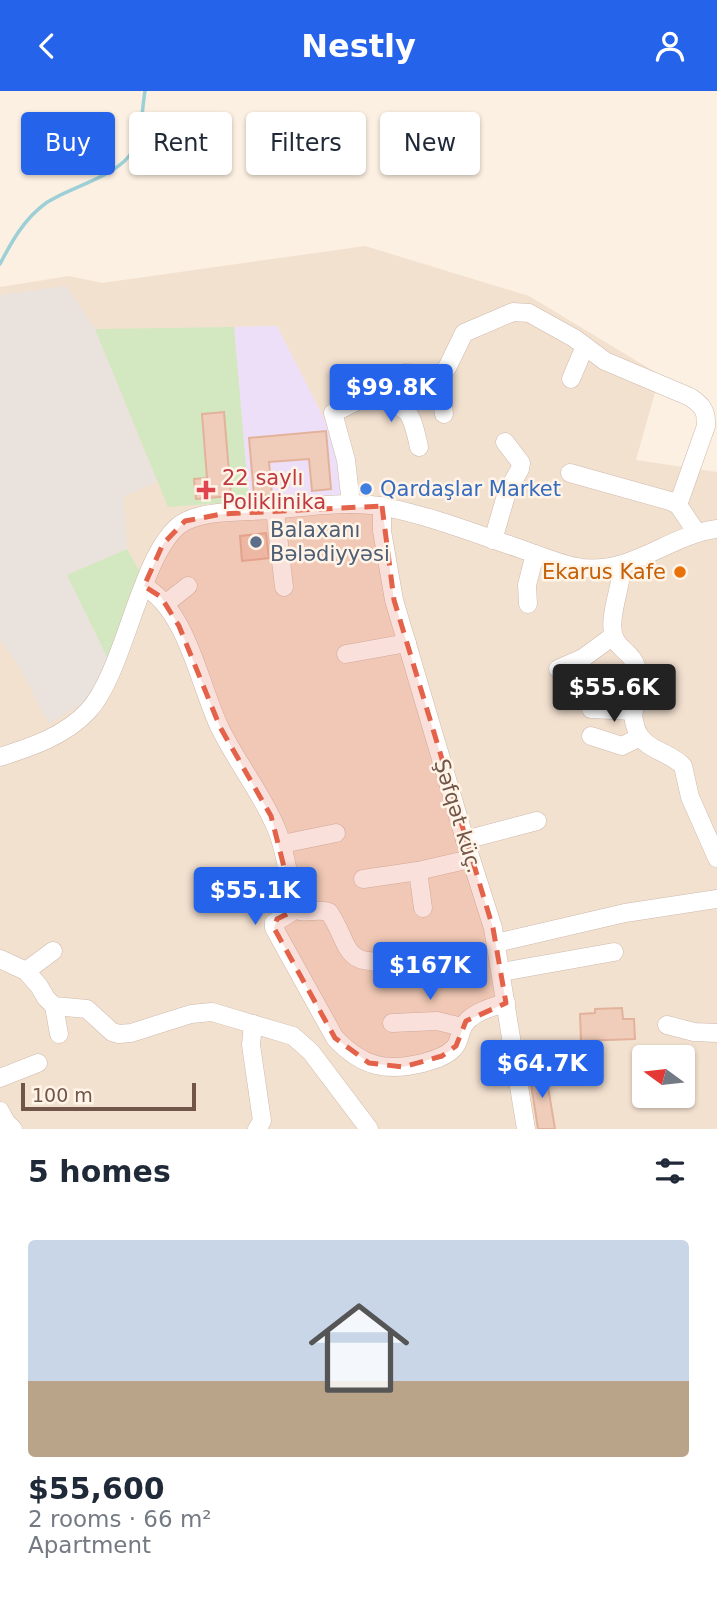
<!DOCTYPE html>
<meta charset="utf-8">
<style>
:root{--surface:#fff;--page:#f6f6f7;--text:#1f2937;--muted:#747a83;--accent:#2563eb}
body{margin:0;font-family:"DejaVu Sans",sans-serif;background:var(--page);color:var(--text);height:100vh;display:flex;flex-direction:column;font-size:26px;white-space:nowrap}
*{box-sizing:border-box;margin:0}
p{font-size:23px;color:var(--muted)}
.icon{flex:none;width:38px;height:38px;fill:none;stroke:currentColor;stroke-width:2;stroke-linecap:round;stroke-linejoin:round}
.map{position:relative;height:1038px;overflow:hidden}
.sheet{display:flex;flex-direction:column;background:var(--surface);flex:1}
.sheet>*{flex:none}
.guide{position:absolute;left:21px;top:21px;width:676px;height:63px;display:flex;gap:14px}
.needle{width:46px;rotate:285deg}
.controls{position:absolute;left:632px;top:954px;display:grid;gap:14px}
.controls a{display:grid;place-items:center;width:63px;height:63px;border-radius:7px;background:var(--surface);box-shadow:0 2px 5px #0004;font-size:35px}
.scale{position:absolute;left:21px;bottom:18px;width:175px;box-sizing:border-box;padding-left:7px;border:4px solid #725549;border-top:0;font-size:19px;line-height:24px;white-space:nowrap;color:#725549;-webkit-text-stroke:5px #fff4e7;paint-order:stroke}
.price{position:absolute;translate:-50% -60px;padding:0 16px;border-radius:7px;background:var(--accent);color:#fff;font-size:23px;line-height:46px;filter:drop-shadow(0 2px 4px #0008)}
.price::after{content:'';position:absolute;left:50%;top:42px;width:21px;height:16px;margin-left:-10px;background:inherit;clip-path:polygon(0 0,100% 0,50% 100%)}
.price.selected{background:#222;color:#fff}
ul{padding:0;list-style:none}
li{display:grid;align-content:center;gap:14px;height:371px;padding:0 28px}
li span{display:grid;place-items:center;height:217px;border-radius:7px;color:#555}
li>.icon{margin-inline-start:auto}
span .icon{width:126px;height:126px;fill:#fffc;stroke-width:1}
li b{font-size:30px}
h2{display:flex;justify-content:space-between;align-items:center;height:84px;padding:0 28px;font-size:30px}
.tag{padding:0 24px;border-radius:7px;background:var(--surface);box-shadow:0 2px 5px #0004;font-size:24px;line-height:63px}
.tag.selected{background:var(--accent);color:#fff}
header{display:flex;justify-content:space-between;align-items:center;height:91px;padding:0 28px;background:var(--accent);color:#fff;font-size:32px;font-weight:700}
.map>svg:first-child{display:block}
.residential{fill:#f3e1d0;fill-rule:evenodd}
.industrial{fill:#eae3dd}
.education{fill:#eddff8}
.green{fill:#d3e8c1}
.lines{fill:none;stroke-linecap:round;stroke-linejoin:round}
.stream{stroke:#9dd0d6;stroke-width:3.5}
.building{fill:#f0ccba;stroke:#e3b29b;stroke-width:2}
.minor-casing{stroke:#ceb9ac;stroke-width:19}
.minor{stroke:#fff;stroke-width:18}
.marked{fill:#e46249;fill-opacity:0.2;stroke:#e46249;stroke-width:5;stroke-dasharray:14 9;stroke-linejoin:round}
.shop-dot{fill:#3f7fe0;stroke:#fff4e7;stroke-width:2.5}
.health-dot{fill:#e0444e;stroke:#fff4e7;stroke-width:2.5}
.service-dot{fill:#5c6f8a;stroke:#fff4e7;stroke-width:2.5}
.food-dot{fill:#e8710a;stroke:#fff4e7;stroke-width:2.5}
.labels{text-anchor:middle;dominant-baseline:central;stroke-width:5;stroke-linejoin:round;paint-order:stroke}
.health-label{font-size:21px;fill:#be3a42;stroke:#fff4e7;text-anchor:start}
.shop-label{font-size:21px;fill:#366cbe;stroke:#fff4e7;text-anchor:start}
.service-label{font-size:21px;fill:#4e5e75;stroke:#fff4e7;text-anchor:start}
.food-label{font-size:21px;fill:#c56008;stroke:#fff4e7;text-anchor:end}
.street-label{font-size:21px;fill:#725549;stroke:#fff4e7}
</style>
<header><svg class="icon" aria-label="back" viewBox="0 0 24 24"><path d="M15 5l-7 7 7 7"/></svg>Nestly<svg class="icon" aria-label="person" viewBox="0 0 24 24"><circle cx="12" cy="8" r="4"/><path d="M4 21q1-7 8-7t8 7"/></svg></header>
<div class="map">
<svg width="717" height="1038" viewBox="0 0 717 1038">
<rect width="100%" height="100%" fill="#fcf0e2"/>
<path class="residential" d="M 365,155 L 529,205 L 660,284 L 636,369 L 717,381 L 717,1038 L 0,1038 L 0,196 L 69,185 L 102,192 ZM 644,966 L 682,966 L 682,1004 L 644,1004 Z"/>
<path class="industrial" d="M 66,195 L 95,238 L 157,391 L 124,405 L 127,458 L 67,484 L 109,570 L 87,609 L 49,633 L 19,575 L 0,548 L 0,204 Z"/>
<path class="education" d="M 277,235 L 342,363 L 345,405 L 249,410 L 234,236 Z"/>
<g class="green">
<path d="M 234,236 L 249,410 L 168,416 L 95,238 Z"/>
<path d="M 127,458 L 140,481 L 109,570 L 67,484 Z"/>
</g>
<g class="lines">
<path class="stream" d="M 0,173 C 12,150 24,128 46,112 C 69,96 120,85 133,59 C 142,42 142,18 145,0"/>
</g>
<g class="building">
<path d="M 224,321 L 231,405 L 196,408 L 194,388 L 207,387 L 202,323 Z"/>
<path d="M 326,340 L 331,398 L 312,400 L 309,368 L 269,371 L 272,404 L 254,405 L 249,347 Z"/>
<path d="M 266,442 L 269,467 L 242,470 L 240,445 Z"/>
<path d="M 622,917 L 623,928 L 634,928 L 635,948 L 581,950 L 580,923 L 595,922 L 595,918 Z"/>
<path d="M 545,978 L 555,1038 L 538,1038 L 529,980 Z"/>
</g>
<g class="lines">
<defs>
<g id="minor">
<path d="M 439,284 L 444,323"/>
<path d="M 571,288 L 585,255"/>
<path d="M 368,305 C 408,317 410,314 419,356"/>
<path d="M 570,382 L 670,410 L 678,414 L 697,442"/>
<path d="M 351,413 L 346,369 L 333,322 L 368,305 L 380,296 L 405,282 L 439,284 L 447,277 L 464,242 L 513,221 L 529,222 L 574,247 L 605,270 L 690,306 C 702,314 707,320 706,335 L 678,414"/>
<path d="M 382,415 L 382,440 L 394,509 L 465,749 L 493,837 L 526,1038"/>
<path d="M 275,419 L 284,496"/>
<path d="M 493,449 L 507,401 L 520,378 L 521,372 L 505,351"/>
<path d="M 622,475 C 622,495 606,531 615,548 C 620,559 632,562 636,575 C 634,596 626,635 645,651 C 656,661 673,664 683,675 L 690,706 L 717,767"/>
<path d="M 144,495 C 187,520 199,592 219,635 C 236,671 262,702 277,739 C 286,762 289,788 294,813 L 290,822 L 274,832 L 274,837 L 335,947 C 362,976 386,981 423,972 C 433,969 445,966 453,958 C 460,952 459,942 464,934 C 471,922 494,915 506,912"/>
<path d="M 165,513 L 188,495"/>
<path d="M 528,513 L 527,494 L 535,463"/>
<path d="M 346,563 L 407,552"/>
<path d="M 558,578 L 583,567 L 613,545"/>
<path d="M 591,618 L 634,620"/>
<path d="M 591,645 L 622,655 L 640,646"/>
<path d="M 0,666 C 31,656 65,645 88,620 C 126,580 142,451 186,430 C 210,419 243,421 269,419 C 307,416 348,409 385,416 C 431,425 476,443 521,458 C 541,465 561,474 582,477 C 636,482 668,444 717,438"/>
<path d="M 465,749 L 537,730"/>
<path d="M 282,753 L 336,742"/>
<path d="M 418,780 L 423,817"/>
<path d="M 363,788 L 418,780 L 470,768"/>
<path d="M 293,818 C 305,824 317,817 329,821 C 352,856 340,875 394,870"/>
<path d="M 496,852 L 625,822 L 717,808"/>
<path d="M 0,868 L 26,880 L 39,895 L 46,907 L 54,915 L 87,918 L 112,941 L 119,943 L 131,942 L 191,923 L 212,921 L 293,945 L 311,961 L 369,1038"/>
<path d="M 26,880 L 53,860"/>
<path d="M 502,881 L 614,861"/>
<path d="M 54,915 L 59,943"/>
<path d="M 392,932 L 437,930 L 462,936"/>
<path d="M 253,933 L 251,954 L 262,1030 L 257,1038"/>
<path d="M 667,934 L 694,941 L 717,942"/>
<path d="M 0,987 L 38,972"/>
<path d="M 0,1020 L 6,1031 L 13,1038"/>
</g>
</defs>
<use href="#minor" class="minor-casing"/>
<use href="#minor" class="minor"/>
</g>
<path class="marked" d="M 382,415 L 394,509 L 493,837 L 506,912 L 466,930 L 456,955 L 442,965 L 403,976 L 369,972 L 335,947 L 274,837 L 277,828 L 295,819 L 271,725 L 220,636 L 179,535 L 161,506 L 144,495 L 163,453 L 185,430 L 222,423 Z"/>
<circle class="shop-dot" cx="366" cy="398" r="7"/>
<path class="health-dot" d="M202.5 388.5h7v7h7v7h-7v7h-7v-7h-7v-7h7z"/>
<circle class="service-dot" cx="256" cy="451" r="7"/>
<circle class="food-dot" cx="680" cy="481" r="7"/>
<g class="labels">
<g class="health-label">
<text x="222" y="387">22 saylı<tspan x="222" dy="24">Poliklinika</tspan></text>
</g>
<g class="shop-label">
<text x="380" y="398">Qardaşlar Market</text>
</g>
<g class="service-label">
<text x="270" y="439">Balaxanı<tspan x="270" dy="24">Bələdiyyəsi</tspan></text>
</g>
<g class="food-label">
<text x="666" y="481">Ekarus Kafe</text>
</g>
<g class="street-label">
<text transform="translate(458 725) rotate(73)">Şəfqət küç.</text>
</g>
</g>
</svg>
<div class="controls">
<a><svg class="needle" viewBox="-14 -14 28 28"><path d="M0-13l5 13h-10z" fill="#e53935"/><path d="M0 13l5-13h-10z" fill="#747a83"/></svg></a>
</div>
<div class="scale">100 m</div>
<b class="price" style="left:391px;top:333px">$99.8K</b>
<b class="price selected" style="left:614px;top:633px">$55.6K</b>
<b class="price" style="left:255px;top:836px">$55.1K</b>
<b class="price" style="left:430px;top:911px">$167K</b>
<b class="price" style="left:542px;top:1009px">$64.7K</b>
<div class="guide">
<a class="tag selected">Buy</a>
<a class="tag">Rent</a>
<a class="tag">Filters</a>
<a class="tag">New</a>
</div>
</div>
<section class="sheet">
<h2>5 homes<svg class="icon" aria-label="filters" viewBox="0 0 24 24"><path d="M4 7h16M4 17h16"/><circle cx="9" cy="7" r="2"/><circle cx="15" cy="17" r="2"/></svg></h2>
<ul>
<li><span style="background:linear-gradient(#c9d6e8 65%,#b9a48a 0)"><svg class="icon" aria-label="home" viewBox="0 0 24 24"><path d="M3 11l9-7 9 7M6 9v11h12V9"/></svg></span><div><b>$55,600</b><p>2 rooms · 66 m²</p><p>Apartment</p></div></li>
</ul>
</section>
